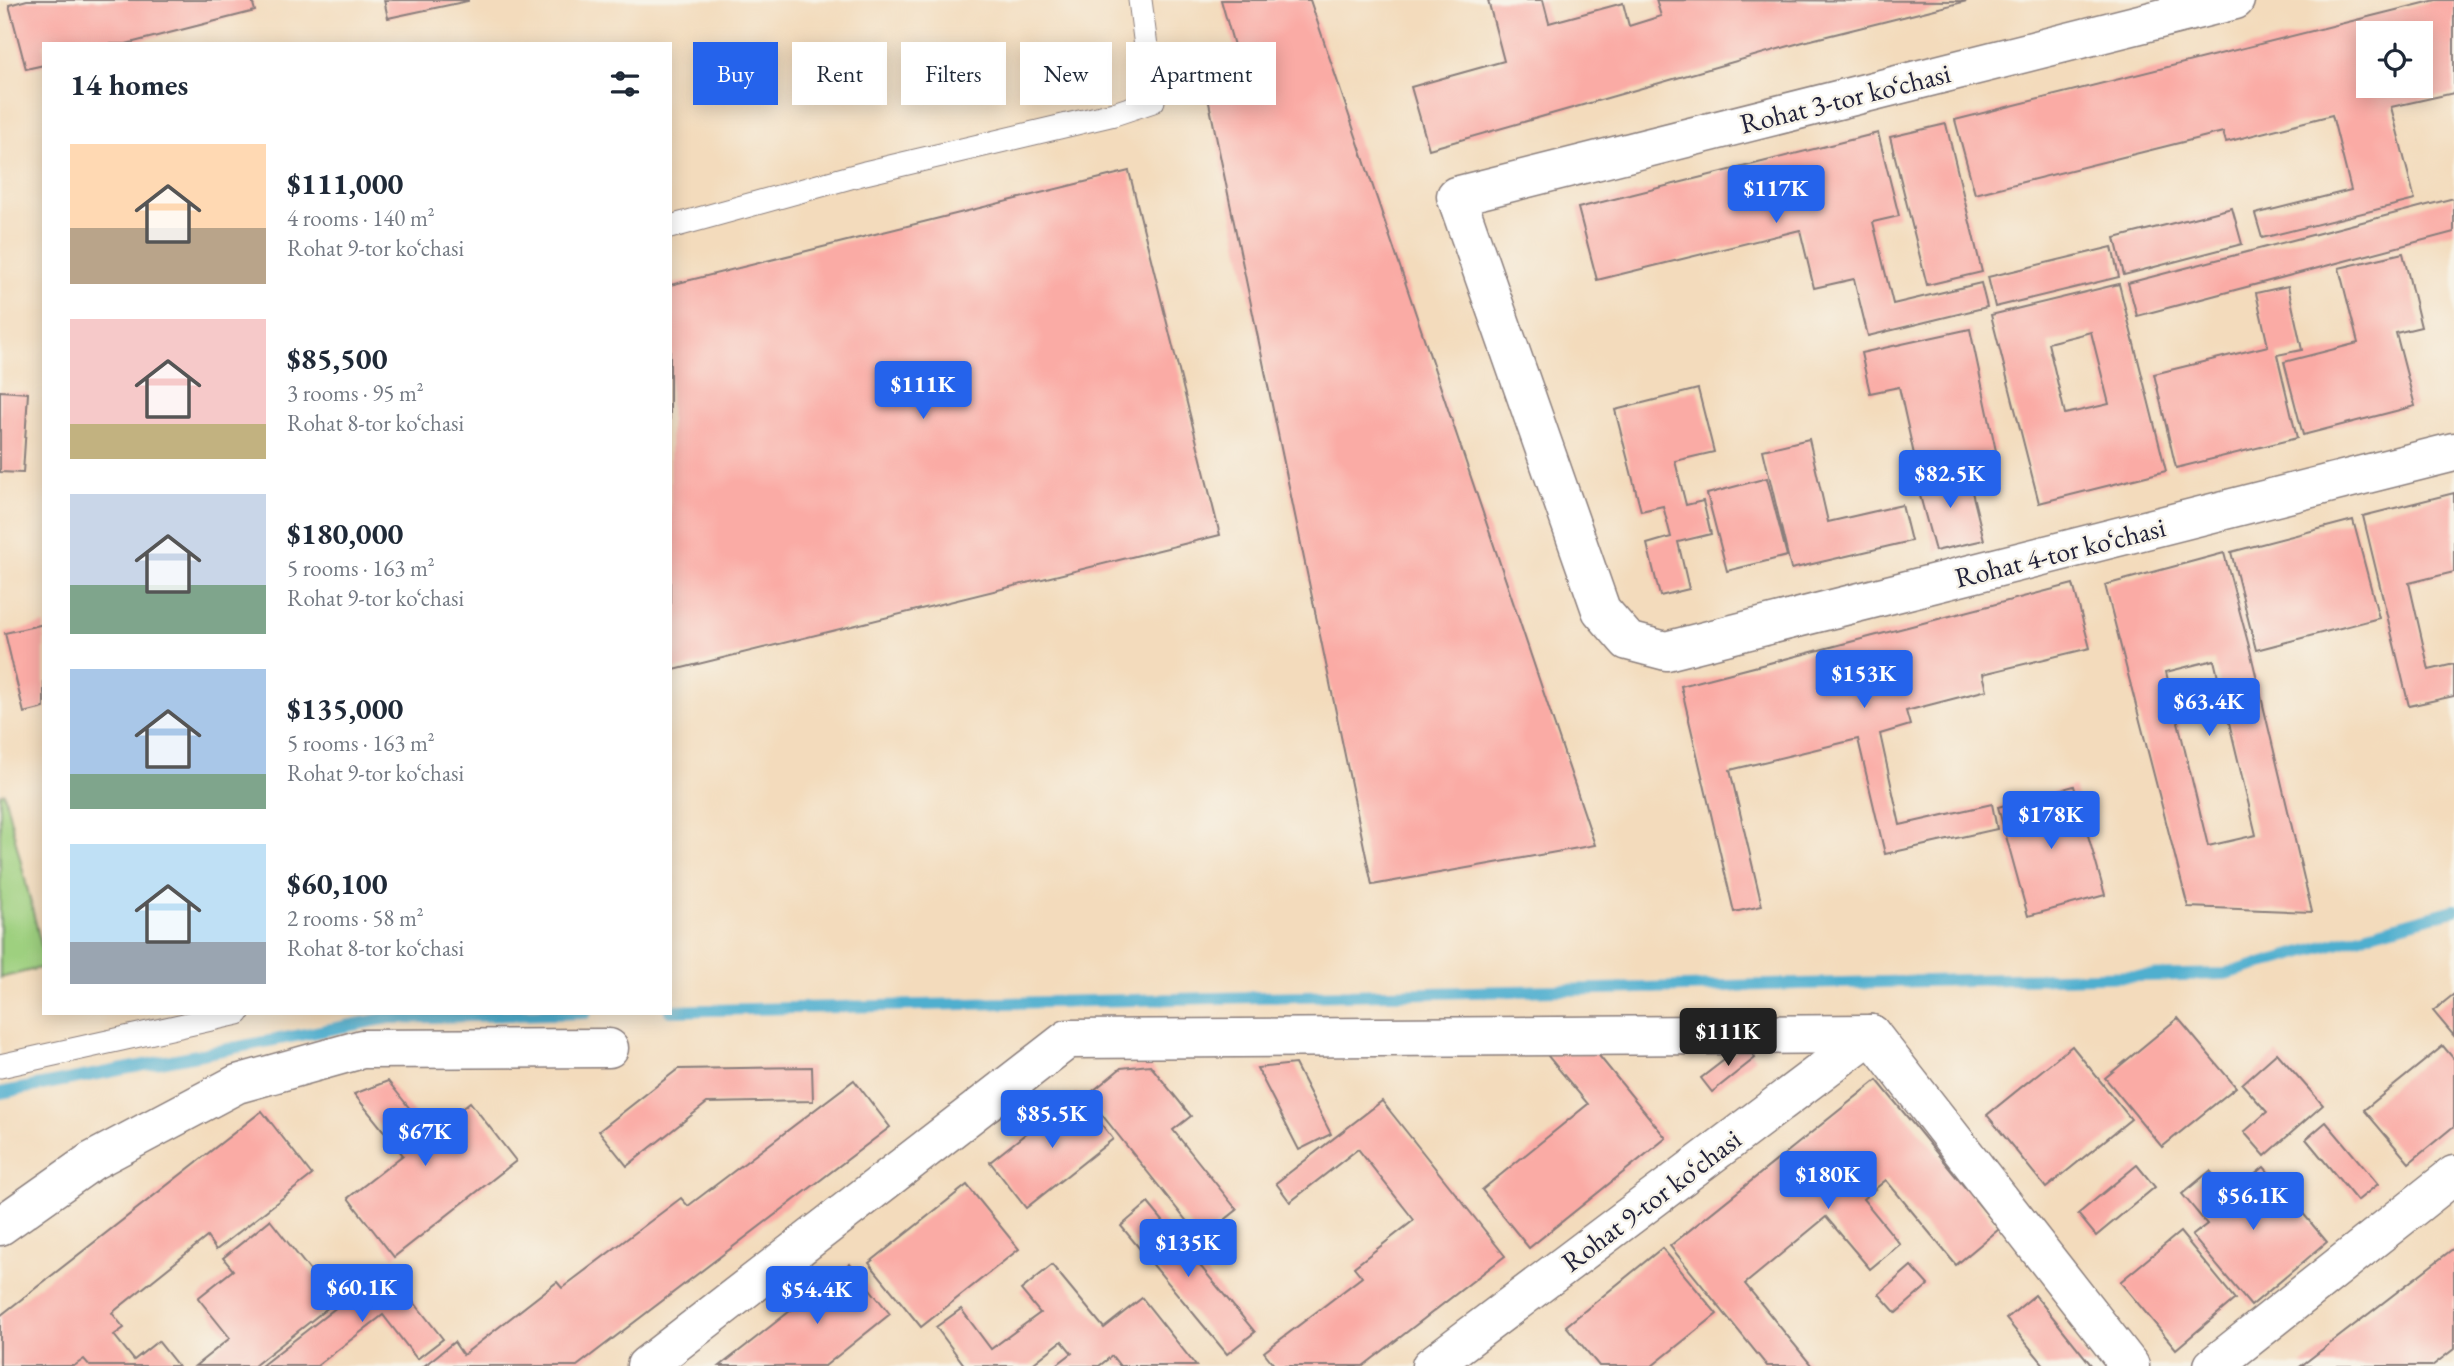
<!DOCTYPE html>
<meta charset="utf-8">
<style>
:root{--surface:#fff;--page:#f6f6f7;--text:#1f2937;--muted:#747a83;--accent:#2563eb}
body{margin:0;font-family:"EB Garamond",serif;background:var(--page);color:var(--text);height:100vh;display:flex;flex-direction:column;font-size:26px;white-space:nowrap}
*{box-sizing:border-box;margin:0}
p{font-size:23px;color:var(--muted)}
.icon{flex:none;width:38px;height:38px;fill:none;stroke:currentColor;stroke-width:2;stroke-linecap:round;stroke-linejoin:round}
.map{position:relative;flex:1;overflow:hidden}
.drawer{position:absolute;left:42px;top:42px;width:630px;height:973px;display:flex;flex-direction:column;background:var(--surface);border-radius:0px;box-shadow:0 4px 18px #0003}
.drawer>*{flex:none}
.top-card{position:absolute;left:693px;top:42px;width:665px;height:63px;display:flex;gap:14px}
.controls{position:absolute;left:2356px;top:21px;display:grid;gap:14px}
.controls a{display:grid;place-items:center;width:77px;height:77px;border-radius:0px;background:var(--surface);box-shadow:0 4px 18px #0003;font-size:35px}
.price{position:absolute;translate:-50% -60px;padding:0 16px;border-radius:7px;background:var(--accent);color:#fff;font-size:23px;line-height:46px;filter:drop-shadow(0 2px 4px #0008)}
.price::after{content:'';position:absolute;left:50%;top:42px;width:21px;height:16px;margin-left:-10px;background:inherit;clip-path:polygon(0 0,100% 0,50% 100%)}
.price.active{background:#222;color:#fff}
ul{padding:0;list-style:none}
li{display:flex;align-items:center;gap:21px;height:175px;padding:0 28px}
li span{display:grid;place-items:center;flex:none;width:196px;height:140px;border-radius:0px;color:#555}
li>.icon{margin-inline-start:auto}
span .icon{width:84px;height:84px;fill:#fffc;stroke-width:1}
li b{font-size:30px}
h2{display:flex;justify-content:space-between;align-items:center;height:84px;padding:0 28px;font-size:30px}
.tag{padding:0 24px;border-radius:0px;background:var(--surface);box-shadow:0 4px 18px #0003;font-size:24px;line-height:63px}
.tag.active{background:var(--accent);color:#fff}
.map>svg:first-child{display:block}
.green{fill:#9ed07f;stroke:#60795d;stroke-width:2}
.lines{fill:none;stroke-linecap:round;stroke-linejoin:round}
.stream{stroke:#50afcf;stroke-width:12}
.building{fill:#faaba5;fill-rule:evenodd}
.service-casing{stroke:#8a7e7c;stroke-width:25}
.minor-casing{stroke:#8a7e7c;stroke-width:41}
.service{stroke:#fff;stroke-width:23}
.minor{stroke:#fff;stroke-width:38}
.labels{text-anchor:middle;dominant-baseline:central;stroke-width:5;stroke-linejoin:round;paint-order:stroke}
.street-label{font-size:28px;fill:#22223b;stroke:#f7f3e8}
</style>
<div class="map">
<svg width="2454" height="1366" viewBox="0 0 2454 1366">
<rect width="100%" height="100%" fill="#f7f3e8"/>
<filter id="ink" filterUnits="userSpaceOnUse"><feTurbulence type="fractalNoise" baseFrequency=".0143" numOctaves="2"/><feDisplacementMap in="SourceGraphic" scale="14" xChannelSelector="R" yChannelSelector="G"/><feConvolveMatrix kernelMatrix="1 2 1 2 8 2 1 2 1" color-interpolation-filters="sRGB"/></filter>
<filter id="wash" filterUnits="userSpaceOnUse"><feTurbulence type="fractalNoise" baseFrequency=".00686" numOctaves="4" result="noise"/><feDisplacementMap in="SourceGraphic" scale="28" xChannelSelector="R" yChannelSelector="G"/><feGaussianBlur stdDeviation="1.57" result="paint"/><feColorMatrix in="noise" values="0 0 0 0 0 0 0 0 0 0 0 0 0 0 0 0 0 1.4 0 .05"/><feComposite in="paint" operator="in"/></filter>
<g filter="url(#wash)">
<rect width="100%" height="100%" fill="#f3dbbc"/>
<path class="green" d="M 4,793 L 44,957 L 44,967 L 0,978 L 0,794 Z"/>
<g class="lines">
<g class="stream">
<path d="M 670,1011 L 2225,974 L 2454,910"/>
<path d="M 0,1093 L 388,1018 L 586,1013"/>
</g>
</g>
<g id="blocks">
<g class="building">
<path d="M 27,0 L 252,0 L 255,11 L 126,44 L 44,44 L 44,65 L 26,69 L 9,5 Z"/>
<path d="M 384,0 L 468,0 L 468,1 L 388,18 Z"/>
<path d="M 1221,0 L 1310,0 L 1595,845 L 1372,885 L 1207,93 L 1245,84 Z"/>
<path d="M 1488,0 L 1543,0 L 1549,23 L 1623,3 L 1629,26 L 1661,16 L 1656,0 L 1967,1 L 1803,42 L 1429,149 L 1411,87 L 1504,61 Z"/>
<path d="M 2436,0 L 2454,0 L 2454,93 L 2391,107 L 2415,200 L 2262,238 L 2255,214 L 2351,190 L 2332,115 L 2226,142 L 2223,132 L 1975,194 L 1955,120 ZM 2368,33 L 2420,33 L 2420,86 L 2368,86 Z"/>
<path d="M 1946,124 L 1982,272 L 1927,285 L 1890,137 Z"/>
<path d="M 1878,133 L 1899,216 L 1873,222 L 1893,304 L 1981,283 L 1987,307 L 1868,336 L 1854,279 L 1814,288 L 1800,230 L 1597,280 L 1578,208 Z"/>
<path d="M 1129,171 L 1220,535 L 670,671 L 670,285 Z"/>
<path d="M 2454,198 L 2454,232 L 2137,316 L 2128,283 Z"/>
<path d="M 2232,208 L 2242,244 L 2124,275 L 2115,238 Z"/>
<path d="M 2112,247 L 2119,277 L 1995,307 L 1988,277 Z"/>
<path d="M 2403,253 L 2421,327 L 2396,333 L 2415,406 L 2303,435 L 2284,362 L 2358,343 L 2339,268 Z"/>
<path d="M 2119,284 L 2166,471 L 2039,503 L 1991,315 ZM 2091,332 L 2109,404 L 2065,414 L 2048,343 Z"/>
<path d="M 2288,286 L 2302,350 L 2277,355 L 2297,438 L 2176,468 L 2154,374 L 2268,346 L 2256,293 Z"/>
<path d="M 1970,329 L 1996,451 L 1917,468 L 1899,387 L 1870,393 L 1861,353 Z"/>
<path d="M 1698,389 L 1714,452 L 1675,461 L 1686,505 L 1703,501 L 1711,534 L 1678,542 L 1689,589 L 1660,596 L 1647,544 L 1671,537 L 1663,506 L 1641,511 L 1615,410 Z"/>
<path d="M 0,391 L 28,393 L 23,473 L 0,472 Z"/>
<path d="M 1809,439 L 1828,522 L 1902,505 L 1911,541 L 1791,569 L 1763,450 Z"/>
<path d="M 1966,468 L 1984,540 L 1935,551 L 1916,481 Z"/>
<path d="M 1767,478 L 1787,556 L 1727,571 L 1707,494 Z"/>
<path d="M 2454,493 L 2454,572 L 2409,583 L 2429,670 L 2454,664 L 2454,696 L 2409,706 L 2363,516 Z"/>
<path d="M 2353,520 L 2379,618 L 2256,650 L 2231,552 Z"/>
<path d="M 2224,553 L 2250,650 L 2312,912 L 2188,907 L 2105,585 ZM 2214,660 L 2256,835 L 2208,846 L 2166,672 Z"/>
<path d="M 2073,584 L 2090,648 L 1983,674 L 1987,690 L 1906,711 L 1910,725 L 1880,734 L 1900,825 L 1992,804 L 1997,829 L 1885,854 L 1858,739 L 1730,770 L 1762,906 L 1734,912 L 1681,686 Z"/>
<path d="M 44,624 L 44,708 L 24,713 L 5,633 Z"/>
<path d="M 2074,786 L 2105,895 L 2028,916 L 1998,807 Z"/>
<path d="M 2454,994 L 2454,1036 L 2433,1011 Z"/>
<path d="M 2178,1018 L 2236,1087 L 2162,1147 L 2105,1078 Z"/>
<path d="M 1745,1044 L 1755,1058 L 1712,1092 L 1701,1078 Z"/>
<path d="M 2072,1046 L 2131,1119 L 2046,1188 L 1987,1115 Z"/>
<path d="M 2443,1046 L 2454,1059 L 2454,1126 L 2409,1163 L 2364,1110 Z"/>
<path d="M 1596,1052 L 1666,1138 L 1529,1248 L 1482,1190 L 1588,1104 L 1547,1055 Z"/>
<path d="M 2277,1053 L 2323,1105 L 2265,1156 L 2244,1132 L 2267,1112 L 2242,1084 Z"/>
<path d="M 1295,1064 L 1331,1134 L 1299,1150 L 1257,1068 Z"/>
<path d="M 1150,1065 L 1191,1116 L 1173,1130 L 1237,1210 L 1201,1239 L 1087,1096 L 1121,1068 Z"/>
<path d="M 812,1067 L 813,1101 L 707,1103 L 627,1166 L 599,1131 L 678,1069 Z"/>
<path d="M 854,1080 L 890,1127 L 577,1366 L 424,1366 L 454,1342 L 463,1355 L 557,1282 L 562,1288 L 681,1198 L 688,1206 Z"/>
<path d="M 1877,1080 L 1999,1229 L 1956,1265 L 1886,1180 L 1863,1199 L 1900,1244 L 1870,1269 L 1826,1217 L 1745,1284 L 1812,1366 L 1767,1366 L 1670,1246 Z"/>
<path d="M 388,1081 L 430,1134 L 470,1102 L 516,1161 L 394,1257 L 348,1198 L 403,1155 L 354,1094 Z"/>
<path d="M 1077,1093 L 1113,1139 L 1026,1208 L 990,1162 Z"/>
<path d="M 1382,1101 L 1505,1256 L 1363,1366 L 1275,1366 L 1264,1352 L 1362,1277 L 1354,1267 L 1414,1220 L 1358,1149 L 1290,1202 L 1276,1183 Z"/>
<path d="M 262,1111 L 312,1175 L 216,1250 L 207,1237 L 112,1313 L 124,1328 L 114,1335 L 134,1360 L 158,1341 L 178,1366 L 90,1366 L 84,1359 L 74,1366 L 0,1366 L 0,1316 Z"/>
<path d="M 2326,1122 L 2378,1184 L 2357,1201 L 2306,1139 Z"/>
<path d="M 2137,1165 L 2155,1187 L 2096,1236 L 2078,1214 Z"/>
<path d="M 2264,1167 L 2327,1242 L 2251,1306 L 2192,1236 L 2207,1224 L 2182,1194 L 2210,1171 L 2231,1194 Z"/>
<path d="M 967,1185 L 1019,1249 L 921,1327 L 869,1263 Z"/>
<path d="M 1148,1203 L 1255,1332 L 1227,1354 L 1121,1226 Z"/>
<path d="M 270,1220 L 335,1302 L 254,1366 L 195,1366 L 230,1338 L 198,1298 L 233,1270 L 223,1258 Z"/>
<path d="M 2180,1232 L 2235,1299 L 2176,1349 L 2120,1282 Z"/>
<path d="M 1662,1248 L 1717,1314 L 1652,1366 L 1599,1366 L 1566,1326 Z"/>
<path d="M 2454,1248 L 2454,1349 L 2432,1366 L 2301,1366 Z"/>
<path d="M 850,1264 L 890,1314 L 825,1366 L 720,1366 Z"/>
<path d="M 1052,1265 L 1104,1328 L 1142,1298 L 1196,1366 L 1120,1366 L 1112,1356 L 1099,1366 L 1055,1366 L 1072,1353 L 1062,1341 L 1030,1366 L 965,1366 L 936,1327 L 961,1309 L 991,1349 L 1040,1313 L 1021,1290 Z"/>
<path d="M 1911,1266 L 1928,1285 L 1896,1313 L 1879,1294 Z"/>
<path d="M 387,1268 L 443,1339 L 417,1359 L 383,1315 L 317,1366 L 261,1366 Z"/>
<path d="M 2035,1295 L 2092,1366 L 2045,1366 L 2006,1319 Z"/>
</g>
</g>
</g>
<g filter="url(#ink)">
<use href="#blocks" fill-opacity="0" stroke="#8a7e7c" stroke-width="2"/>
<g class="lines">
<defs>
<g id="service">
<path d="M 670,227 L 865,173 L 1114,114 L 1153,101 L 1140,0"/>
<path d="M 0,1066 L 238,1013"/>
</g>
<g id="minor">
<path d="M 2235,0 L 1456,196 L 1601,610 L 1628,641 L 1666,651 L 2454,452"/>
<path d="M 1871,1034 L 2130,1366"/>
<path d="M 0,1226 L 92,1161 L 237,1084 L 362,1049 L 609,1048"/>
<path d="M 646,1366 L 1068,1039 L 1871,1034"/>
<path d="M 1431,1366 L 1871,1034"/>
<path d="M 2213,1366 L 2454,1175"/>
</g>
</defs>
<use href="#service" class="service-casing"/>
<use href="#minor" class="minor-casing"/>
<use href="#service" class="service"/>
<use href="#minor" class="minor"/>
</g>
</g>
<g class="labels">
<g class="street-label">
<text transform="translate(1845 98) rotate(-14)">Rohat 3-tor ko‘chasi</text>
<text transform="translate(2060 552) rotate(-14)">Rohat 4-tor ko‘chasi</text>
<text transform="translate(1651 1200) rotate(-37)">Rohat 9-tor ko‘chasi</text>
</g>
</g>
</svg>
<div class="controls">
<a><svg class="icon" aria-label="locate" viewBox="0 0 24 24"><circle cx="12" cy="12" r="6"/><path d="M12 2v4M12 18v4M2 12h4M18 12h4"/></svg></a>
</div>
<b class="price" style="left:1776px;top:225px">$117K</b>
<b class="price" style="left:923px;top:421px">$111K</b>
<b class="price" style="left:1950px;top:510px">$82.5K</b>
<b class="price" style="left:1864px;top:710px">$153K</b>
<b class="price" style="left:2209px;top:738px">$63.4K</b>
<b class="price" style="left:2051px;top:851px">$178K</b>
<b class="price active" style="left:1728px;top:1068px">$111K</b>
<b class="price" style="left:1052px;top:1150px">$85.5K</b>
<b class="price" style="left:425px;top:1168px">$67K</b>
<b class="price" style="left:1828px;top:1211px">$180K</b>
<b class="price" style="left:2253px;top:1232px">$56.1K</b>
<b class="price" style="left:1188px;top:1279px">$135K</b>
<b class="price" style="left:362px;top:1324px">$60.1K</b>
<b class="price" style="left:817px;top:1326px">$54.4K</b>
<div class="top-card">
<a class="tag active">Buy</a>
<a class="tag">Rent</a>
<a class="tag">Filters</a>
<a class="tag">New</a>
<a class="tag">Apartment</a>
</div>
<section class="drawer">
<h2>14 homes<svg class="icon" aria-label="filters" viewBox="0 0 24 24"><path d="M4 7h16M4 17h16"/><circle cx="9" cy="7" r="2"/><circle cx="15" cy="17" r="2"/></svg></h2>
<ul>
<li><span style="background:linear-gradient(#ffd9b3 60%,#b9a48a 0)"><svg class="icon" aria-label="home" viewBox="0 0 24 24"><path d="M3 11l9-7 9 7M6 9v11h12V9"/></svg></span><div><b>$111,000</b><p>4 rooms · 140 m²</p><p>Rohat 9-tor ko‘chasi</p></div></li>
<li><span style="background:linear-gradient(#f6c9c9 75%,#c2b280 0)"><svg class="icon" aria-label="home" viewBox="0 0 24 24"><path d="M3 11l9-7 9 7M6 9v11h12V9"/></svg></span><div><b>$85,500</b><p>3 rooms · 95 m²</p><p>Rohat 8-tor ko‘chasi</p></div></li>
<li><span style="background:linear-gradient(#c9d6e8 65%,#7fa58c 0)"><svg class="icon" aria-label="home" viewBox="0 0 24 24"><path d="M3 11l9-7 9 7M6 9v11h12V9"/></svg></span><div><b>$180,000</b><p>5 rooms · 163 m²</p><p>Rohat 9-tor ko‘chasi</p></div></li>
<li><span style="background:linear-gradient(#a9c7e8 75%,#7fa58c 0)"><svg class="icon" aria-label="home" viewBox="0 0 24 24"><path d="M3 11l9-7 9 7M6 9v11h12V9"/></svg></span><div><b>$135,000</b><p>5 rooms · 163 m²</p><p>Rohat 9-tor ko‘chasi</p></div></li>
<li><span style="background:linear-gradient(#bfe0f5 70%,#9aa5b1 0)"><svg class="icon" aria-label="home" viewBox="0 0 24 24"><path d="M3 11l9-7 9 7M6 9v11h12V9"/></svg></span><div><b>$60,100</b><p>2 rooms · 58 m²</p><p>Rohat 8-tor ko‘chasi</p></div></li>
</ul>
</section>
</div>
